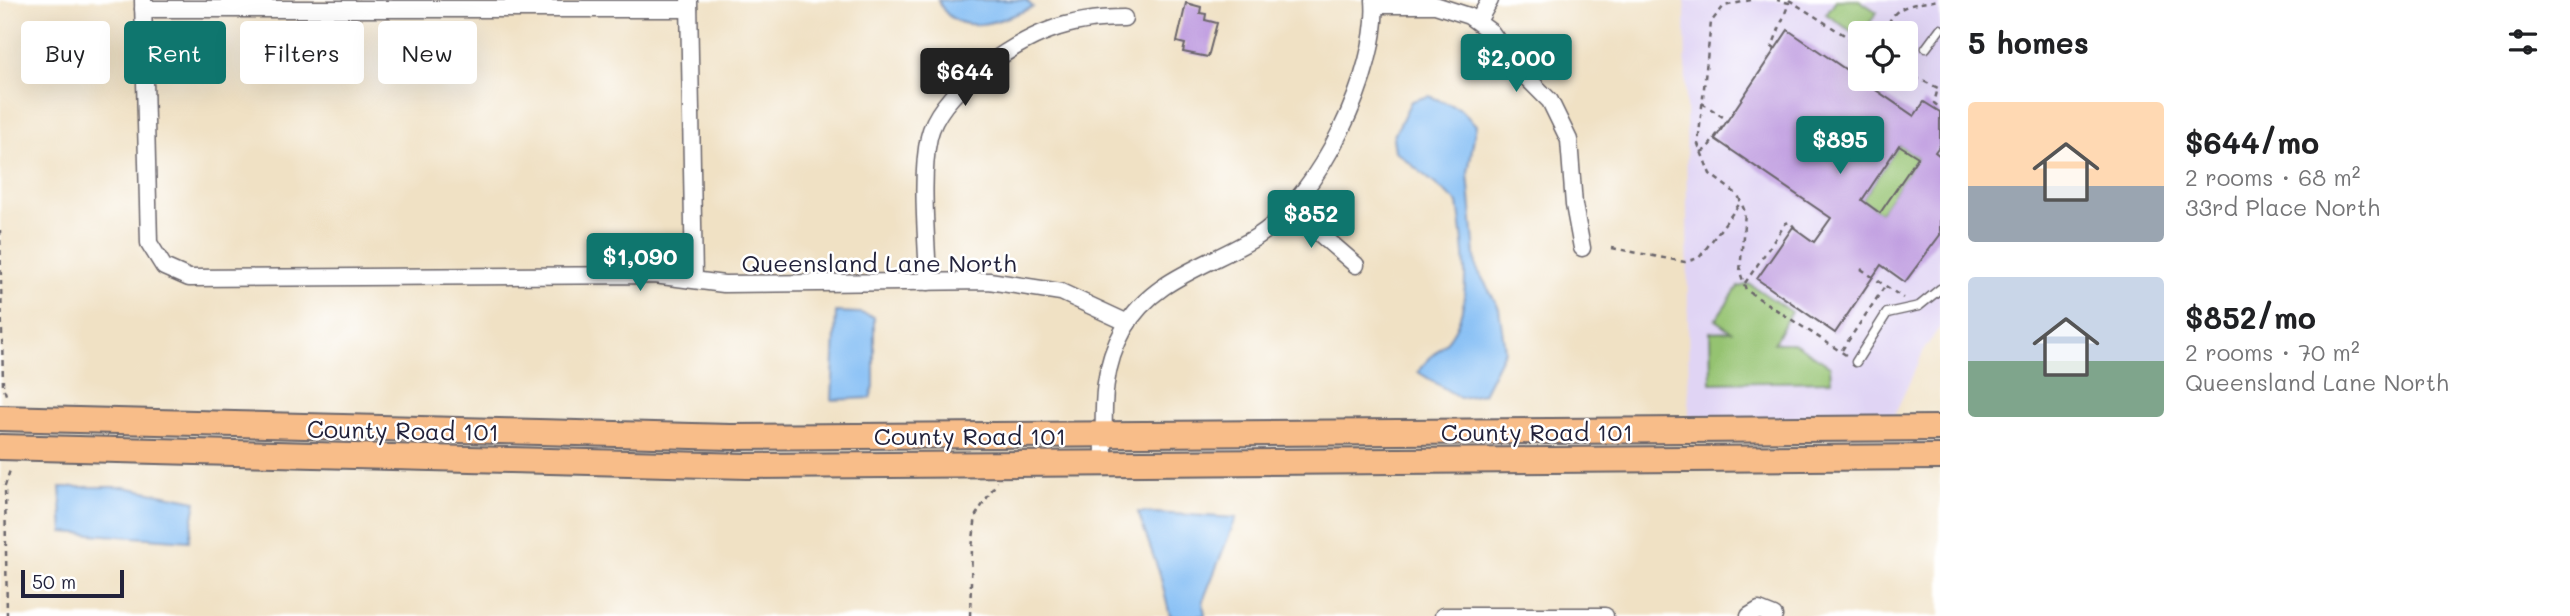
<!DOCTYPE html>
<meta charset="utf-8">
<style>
:root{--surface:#fff;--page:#f6f6f6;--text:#202124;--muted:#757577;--accent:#0f766e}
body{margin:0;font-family:Mali,sans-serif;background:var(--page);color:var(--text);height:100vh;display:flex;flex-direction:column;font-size:26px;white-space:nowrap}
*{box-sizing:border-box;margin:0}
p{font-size:23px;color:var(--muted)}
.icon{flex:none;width:38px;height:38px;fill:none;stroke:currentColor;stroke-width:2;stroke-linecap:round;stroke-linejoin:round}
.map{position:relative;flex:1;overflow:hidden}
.side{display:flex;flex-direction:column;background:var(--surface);width:630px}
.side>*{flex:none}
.guide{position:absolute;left:21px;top:21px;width:665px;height:63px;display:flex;gap:14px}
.buttons{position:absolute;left:1848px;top:21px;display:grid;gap:14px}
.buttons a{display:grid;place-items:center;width:70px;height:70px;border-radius:7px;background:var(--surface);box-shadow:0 7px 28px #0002;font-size:35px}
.scale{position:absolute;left:21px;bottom:18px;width:103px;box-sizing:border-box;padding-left:7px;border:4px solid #22223b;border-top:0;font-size:19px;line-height:24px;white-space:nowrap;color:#22223b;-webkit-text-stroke:5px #fff;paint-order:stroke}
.price{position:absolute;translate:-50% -60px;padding:0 16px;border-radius:7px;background:var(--accent);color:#fff;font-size:23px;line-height:46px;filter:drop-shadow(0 2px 4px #0008)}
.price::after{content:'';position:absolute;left:50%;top:42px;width:21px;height:16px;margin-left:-10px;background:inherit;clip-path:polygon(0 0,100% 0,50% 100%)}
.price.selected{background:#222;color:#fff}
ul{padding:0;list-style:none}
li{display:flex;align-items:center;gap:21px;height:175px;padding:0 28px}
li span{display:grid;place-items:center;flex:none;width:196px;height:140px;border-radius:7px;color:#555}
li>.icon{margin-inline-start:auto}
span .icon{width:84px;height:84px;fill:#fffc;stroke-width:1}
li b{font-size:30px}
h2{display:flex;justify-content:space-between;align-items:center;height:84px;padding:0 28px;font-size:30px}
.tag{padding:0 24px;border-radius:7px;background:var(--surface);box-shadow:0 7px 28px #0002;font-size:24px;line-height:63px}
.tag.selected{background:var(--accent);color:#fff}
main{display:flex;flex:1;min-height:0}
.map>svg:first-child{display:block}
.built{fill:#e0d4f4;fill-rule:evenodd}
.green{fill:#95c371;stroke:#5c7256;stroke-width:2}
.water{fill:#83bdf4;stroke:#527098;stroke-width:2}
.building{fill:#bd9adf;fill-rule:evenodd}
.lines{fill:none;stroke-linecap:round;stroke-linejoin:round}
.service-casing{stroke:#6a656b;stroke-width:11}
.minor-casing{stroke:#6a656b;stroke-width:19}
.primary-casing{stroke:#6a656b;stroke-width:28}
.path{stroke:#6a656b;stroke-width:2.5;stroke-dasharray:5 5;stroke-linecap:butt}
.service{stroke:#fff;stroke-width:8}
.minor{stroke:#fff;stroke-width:16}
.primary{stroke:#f8bd89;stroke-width:24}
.labels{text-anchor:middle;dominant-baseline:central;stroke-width:5;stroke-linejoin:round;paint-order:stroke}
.street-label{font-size:24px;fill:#22223b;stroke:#fff}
</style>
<main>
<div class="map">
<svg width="1940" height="616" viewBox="0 0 1940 616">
<rect width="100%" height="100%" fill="#fff"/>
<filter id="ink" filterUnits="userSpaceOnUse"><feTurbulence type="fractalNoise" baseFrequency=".0143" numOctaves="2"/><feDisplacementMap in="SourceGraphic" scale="14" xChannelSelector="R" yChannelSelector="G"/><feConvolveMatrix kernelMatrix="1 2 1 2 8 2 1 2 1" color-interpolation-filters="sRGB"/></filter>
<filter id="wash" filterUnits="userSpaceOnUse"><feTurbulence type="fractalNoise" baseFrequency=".00686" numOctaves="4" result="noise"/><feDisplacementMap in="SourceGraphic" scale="28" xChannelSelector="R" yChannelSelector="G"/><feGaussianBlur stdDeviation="1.57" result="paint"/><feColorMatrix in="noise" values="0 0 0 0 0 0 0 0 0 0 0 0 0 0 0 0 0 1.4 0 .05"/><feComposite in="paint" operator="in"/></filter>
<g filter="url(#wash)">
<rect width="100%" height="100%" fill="#f0e1c4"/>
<path class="built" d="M 1685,0 L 1940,0 L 1940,327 L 1925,348 L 1892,420 L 1689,420 ZM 1860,33 L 1906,33 L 1906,79 L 1860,79 Z"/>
<g class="green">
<path d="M 1836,0 L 1859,0 L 1877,12 L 1860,37 L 1826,14 Z"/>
<path d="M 1899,145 L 1918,157 L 1880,213 L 1862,200 Z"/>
<path d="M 1750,284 L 1791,312 L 1774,343 L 1794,343 L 1830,366 L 1831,381 L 1711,383 L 1710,332 L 1731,331 L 1715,320 L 1738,287 Z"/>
</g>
<g class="water">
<path d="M 938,0 L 1026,0 L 1033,7 C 1002,21 955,41 938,0 Z"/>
<path d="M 1429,96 L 1459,108 L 1476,125 L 1468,173 L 1476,267 L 1499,308 L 1505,350 L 1483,394 L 1460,398 L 1418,372 C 1428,356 1442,350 1451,336 C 1474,304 1463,240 1458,203 L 1395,151 L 1393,138 L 1411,101 Z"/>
<path d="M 836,312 L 860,313 L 874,317 L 874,387 L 870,398 L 832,400 Z"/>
<path d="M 60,487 L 124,487 L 196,501 L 189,541 L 63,532 Z"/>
<path d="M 1138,512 L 1236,518 L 1203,601 L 1205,616 L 1170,616 L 1160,575 Z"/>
</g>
<g id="blocks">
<g class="building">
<path d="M 1186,3 L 1201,7 L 1200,13 L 1206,14 L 1205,20 L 1217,23 L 1208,57 L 1183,52 L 1185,44 L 1177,42 Z"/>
<path d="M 1788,30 L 1914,116 L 1924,102 L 1940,112 L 1940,145 L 1935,152 L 1940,156 L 1940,235 L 1905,282 L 1881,265 L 1835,333 L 1757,279 L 1793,227 L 1814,242 L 1831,218 L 1715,139 ZM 1899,145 L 1918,157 L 1880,213 L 1862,200 Z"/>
</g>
</g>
</g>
<g filter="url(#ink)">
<use href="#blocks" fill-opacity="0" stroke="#6a656b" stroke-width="2"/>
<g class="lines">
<defs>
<g id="service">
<path d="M 1926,48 L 1940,29"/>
<path d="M 1856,362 L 1887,313 L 1919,306 L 1940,289"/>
</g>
<g id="minor">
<path d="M 143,0 L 149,243 L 164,267 L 189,278 L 654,275 L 724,284 L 989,281 L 1061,292 L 1128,323"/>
<path d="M 689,1 L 694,279"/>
<path d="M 1375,5 L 1435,5 L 1469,16 L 1491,32 L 1516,67 L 1550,101 L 1569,140 L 1574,205 L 1582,248"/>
<path d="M 143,9 L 689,9"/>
<path d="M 1478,21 L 1490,0"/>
<path d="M 1289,207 L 1356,265"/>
<path d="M 928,282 C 927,240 920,177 929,137 C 939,93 1010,44 1050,30 C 1074,21 1098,18 1124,18"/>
<path d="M 1104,463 C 1104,415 1099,373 1124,329 C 1152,278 1212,265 1258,236 C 1318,198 1380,71 1374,0"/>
<path d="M 1443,616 L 1605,616"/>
<path d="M 1749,616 L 1759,610 L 1774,616"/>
</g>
<g id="primary">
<path d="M 0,418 L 731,437 L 1940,428"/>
<path d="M 0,447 L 747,466 L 1940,457"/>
</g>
</defs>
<use href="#service" class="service-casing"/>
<use href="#minor" class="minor-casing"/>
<use href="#primary" class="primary-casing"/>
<g class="path">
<path d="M 1751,0 L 1724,6 L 1711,22 L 1698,144 L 1710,174 L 1738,195 L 1745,212 L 1740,272 L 1746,290 L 1849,357"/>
<path d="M 1789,0 L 1860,45"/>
<path d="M 1886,33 C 1891,3 1914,5 1938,0"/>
<path d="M 1775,49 L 1772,47 L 1789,3 L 1777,0"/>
<path d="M 1906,51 L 1916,49"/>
<path d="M 1906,73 L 1938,88 L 1934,103 L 1940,108"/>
<path d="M 1702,103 L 1726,119"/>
<path d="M 1701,152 L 1707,149 L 1727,120"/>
<path d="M 0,230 L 3,385 L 7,398"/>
<path d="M 1612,248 L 1685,262 L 1699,258 L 1741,202"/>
<path d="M 1861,269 L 1903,298"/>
<path d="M 1745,283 L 1786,223 L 1790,222 L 1795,228"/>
<path d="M 1842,350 L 1885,286"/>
<path d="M 7,616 L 5,486 L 11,467"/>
<path d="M 970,616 L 972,548 L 976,515 L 997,482"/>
</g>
<use href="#service" class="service"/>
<use href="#minor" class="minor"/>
<use href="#primary" class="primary"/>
</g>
</g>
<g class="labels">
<g class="street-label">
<text x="879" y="262">Queensland Lane North</text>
<text transform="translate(403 430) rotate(1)">County Road 101</text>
<text x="1537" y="431">County Road 101</text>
<text x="970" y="435">County Road 101</text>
</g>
</g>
</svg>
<div class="buttons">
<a><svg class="icon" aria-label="locate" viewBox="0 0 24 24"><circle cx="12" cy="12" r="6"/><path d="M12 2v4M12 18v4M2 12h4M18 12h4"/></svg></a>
</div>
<div class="scale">50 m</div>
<b class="price" style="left:1516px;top:94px">$2,000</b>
<b class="price selected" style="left:965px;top:108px">$644</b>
<b class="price" style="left:1840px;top:176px">$895</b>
<b class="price" style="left:1311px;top:250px">$852</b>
<b class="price" style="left:640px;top:293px">$1,090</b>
<div class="guide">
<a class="tag">Buy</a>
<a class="tag selected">Rent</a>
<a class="tag">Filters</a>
<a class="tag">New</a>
</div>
</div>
<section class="side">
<h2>5 homes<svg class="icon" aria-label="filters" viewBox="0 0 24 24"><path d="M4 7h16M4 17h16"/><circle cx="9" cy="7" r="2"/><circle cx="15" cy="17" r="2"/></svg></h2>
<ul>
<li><span style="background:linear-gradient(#ffd9b3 60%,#9aa5b1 0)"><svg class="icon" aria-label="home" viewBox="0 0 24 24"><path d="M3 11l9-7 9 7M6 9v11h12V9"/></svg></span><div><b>$644/mo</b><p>2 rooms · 68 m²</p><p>33rd Place North</p></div></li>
<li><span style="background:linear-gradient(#c9d6e8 60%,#7fa58c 0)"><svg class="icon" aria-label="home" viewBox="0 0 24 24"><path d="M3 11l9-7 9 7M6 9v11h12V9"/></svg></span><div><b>$852/mo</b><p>2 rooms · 70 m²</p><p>Queensland Lane North</p></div></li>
</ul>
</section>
</main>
